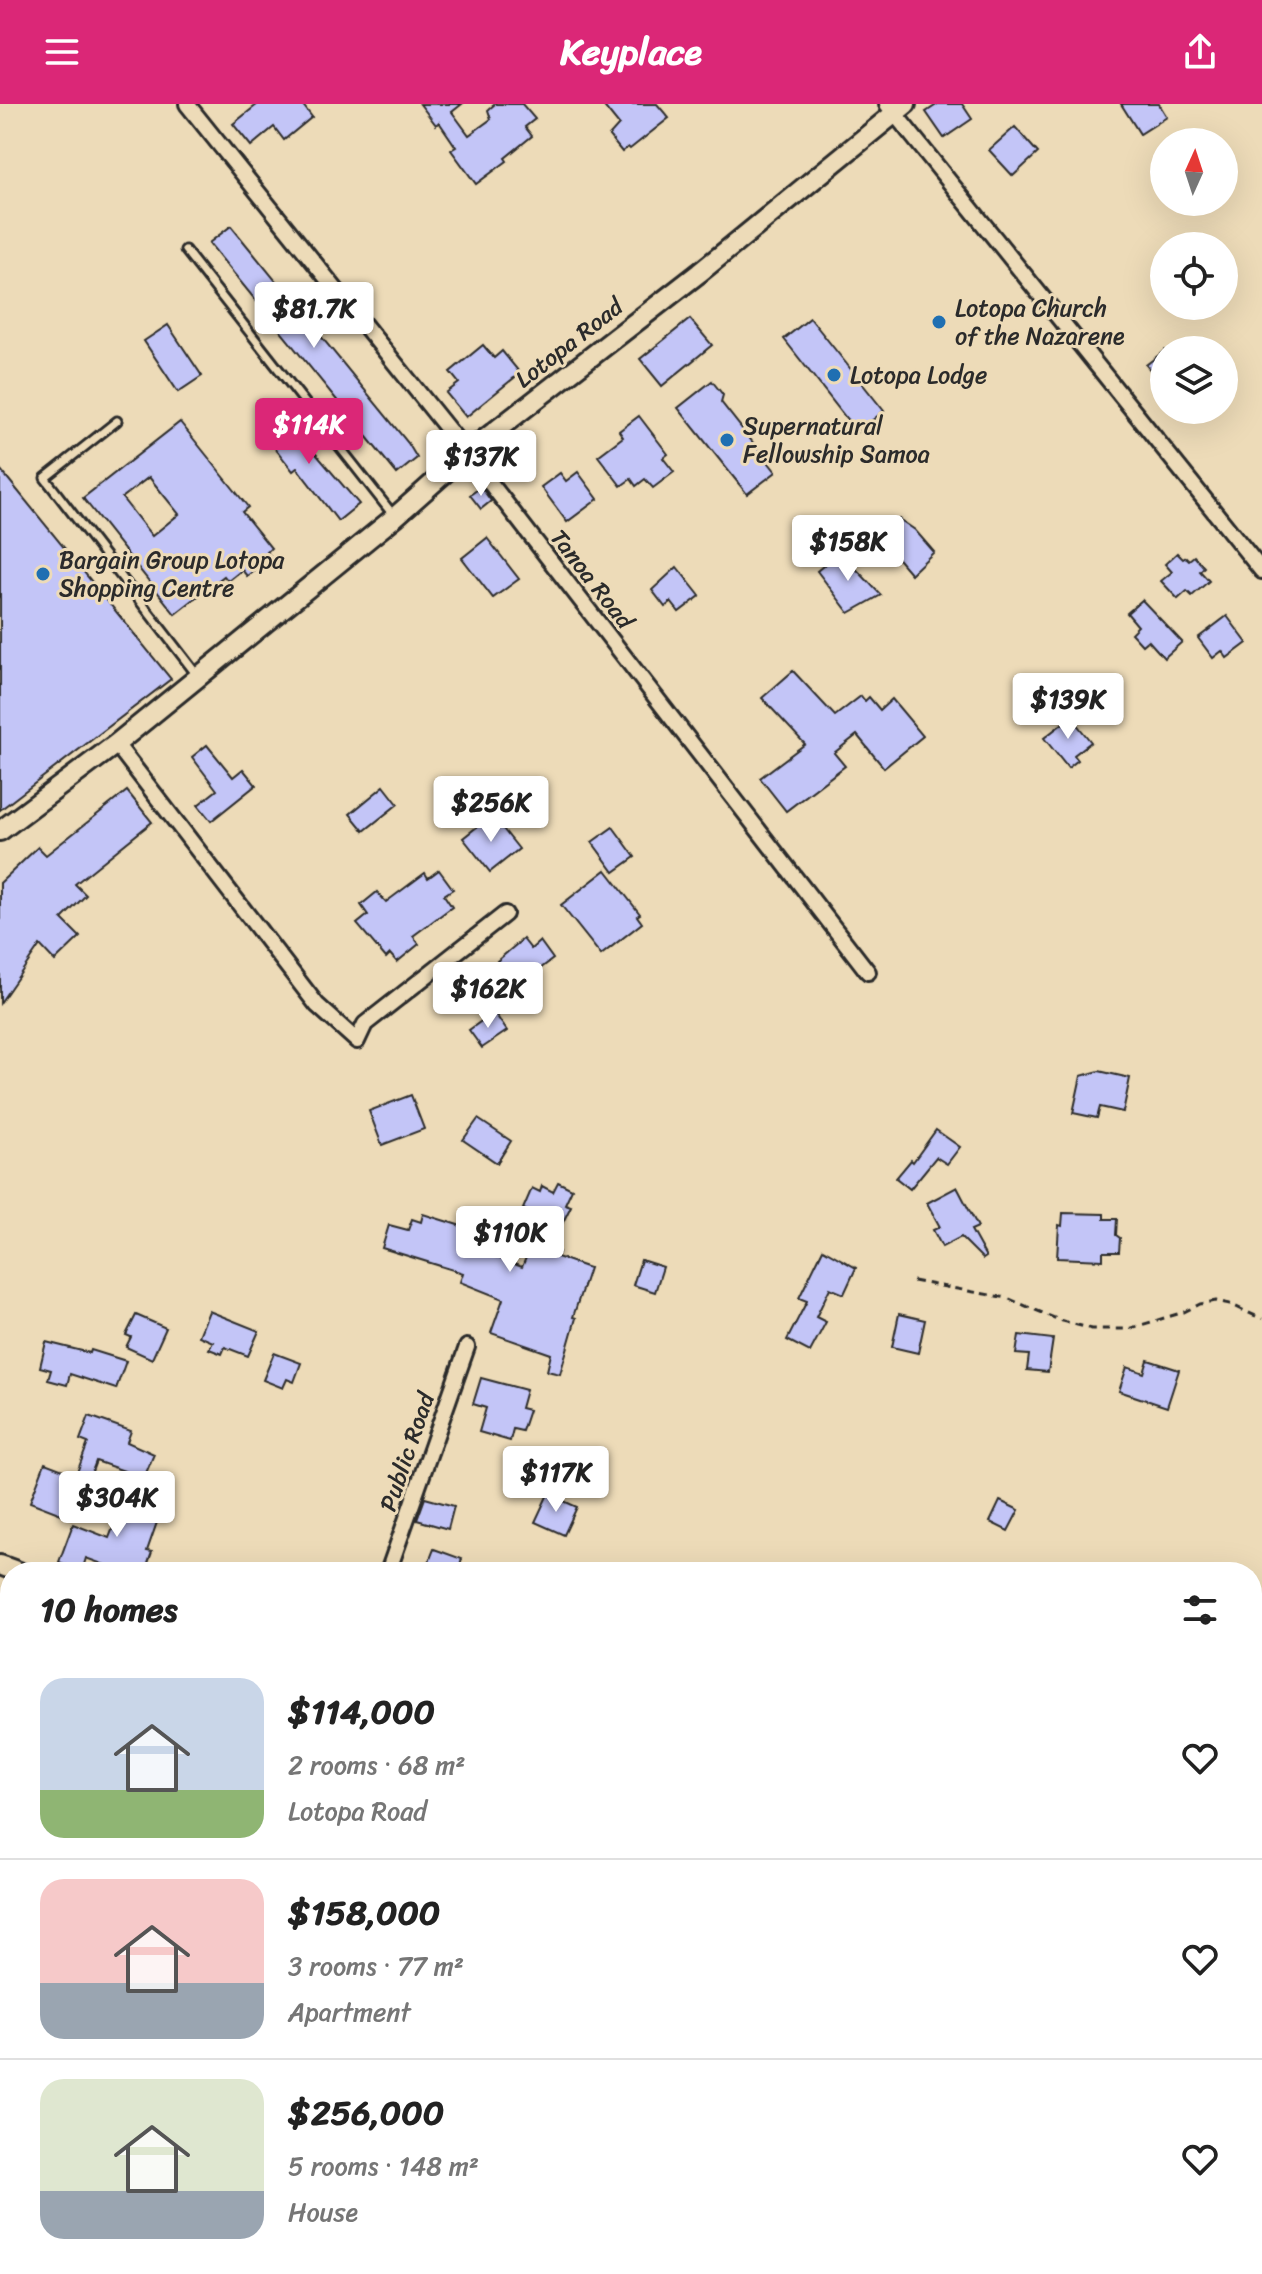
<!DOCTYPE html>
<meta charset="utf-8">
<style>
:root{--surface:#fff;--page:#f2f2f2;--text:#222;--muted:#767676;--line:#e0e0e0;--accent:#db2777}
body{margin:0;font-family:Sriracha,sans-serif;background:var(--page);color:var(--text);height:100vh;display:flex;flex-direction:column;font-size:30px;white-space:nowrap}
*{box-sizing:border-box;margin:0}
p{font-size:26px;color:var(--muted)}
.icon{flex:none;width:44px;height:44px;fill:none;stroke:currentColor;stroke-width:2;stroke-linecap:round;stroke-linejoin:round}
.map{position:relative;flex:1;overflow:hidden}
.sheet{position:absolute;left:0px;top:1458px;width:1262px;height:712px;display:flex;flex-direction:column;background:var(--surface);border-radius:32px 32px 0 0;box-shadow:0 8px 32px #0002}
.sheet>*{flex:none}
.needle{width:52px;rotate:3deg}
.buttons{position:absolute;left:1150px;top:24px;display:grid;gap:16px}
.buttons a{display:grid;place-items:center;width:88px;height:88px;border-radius:50%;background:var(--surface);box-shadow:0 8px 32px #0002;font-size:40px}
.price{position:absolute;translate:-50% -68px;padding:0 18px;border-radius:8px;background:#fff;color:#222;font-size:26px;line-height:52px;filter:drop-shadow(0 2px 4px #0008)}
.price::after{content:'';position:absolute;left:50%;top:48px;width:24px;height:18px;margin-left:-12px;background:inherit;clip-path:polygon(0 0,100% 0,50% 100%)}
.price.current{background:var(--accent);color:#fff}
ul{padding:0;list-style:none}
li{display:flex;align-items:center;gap:24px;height:200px;padding:0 40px}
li+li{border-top:2px solid var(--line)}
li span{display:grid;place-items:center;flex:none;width:224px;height:160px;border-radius:24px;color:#555}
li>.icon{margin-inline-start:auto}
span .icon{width:96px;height:96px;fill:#fffc;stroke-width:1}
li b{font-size:34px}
h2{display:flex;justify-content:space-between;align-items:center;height:96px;padding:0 40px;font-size:34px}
header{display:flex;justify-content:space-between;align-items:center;height:104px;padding:0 40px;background:var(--accent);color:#fff;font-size:36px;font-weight:700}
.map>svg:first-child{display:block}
.building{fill:#c3c5f7;stroke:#2b2b2b;stroke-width:2;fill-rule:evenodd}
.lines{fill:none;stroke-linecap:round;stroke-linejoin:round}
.service-casing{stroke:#2b2b2b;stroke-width:13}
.minor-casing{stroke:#2b2b2b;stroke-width:20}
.tertiary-casing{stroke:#2b2b2b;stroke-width:24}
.path{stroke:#2b2b2b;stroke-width:3;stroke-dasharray:8 6;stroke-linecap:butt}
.service{stroke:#eddbb8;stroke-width:7}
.minor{stroke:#eddbb8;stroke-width:14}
.tertiary{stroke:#eddbb8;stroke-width:18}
.poi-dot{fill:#1f6fb2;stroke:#eddbb8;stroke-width:3}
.labels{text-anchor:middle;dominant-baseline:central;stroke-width:6;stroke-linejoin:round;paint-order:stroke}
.poi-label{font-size:24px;fill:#2b2b2b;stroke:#eddbb8;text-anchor:start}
.street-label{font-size:24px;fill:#2b2b2b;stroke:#eddbb8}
</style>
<header><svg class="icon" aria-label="menu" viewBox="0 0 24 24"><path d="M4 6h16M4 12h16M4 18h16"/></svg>Keyplace<svg class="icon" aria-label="share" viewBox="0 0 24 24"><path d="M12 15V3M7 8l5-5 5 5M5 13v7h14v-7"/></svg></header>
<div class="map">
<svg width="1262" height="2170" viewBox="0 0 1262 2170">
<rect width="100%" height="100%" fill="#eddbb8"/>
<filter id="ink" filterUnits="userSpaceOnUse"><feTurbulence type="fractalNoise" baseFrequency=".0125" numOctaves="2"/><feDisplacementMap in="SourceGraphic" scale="16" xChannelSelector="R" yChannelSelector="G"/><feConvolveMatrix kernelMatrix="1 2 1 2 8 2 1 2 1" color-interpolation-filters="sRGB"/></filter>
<g filter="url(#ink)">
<g class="building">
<path d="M 258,0 L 302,0 L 312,13 L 284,36 L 274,23 L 251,42 L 233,20 Z"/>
<path d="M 420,0 L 462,0 L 452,8 L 469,31 L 491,15 L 488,6 L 495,0 L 522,0 L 535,15 L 525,23 L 532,32 L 505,54 L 507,57 L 476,80 L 451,46 L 456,43 L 439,18 L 436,21 Z"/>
<path d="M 602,0 L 657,0 L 669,14 L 630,45 L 628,43 L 622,48 L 609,32 L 619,21 Z"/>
<path d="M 938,0 L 962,0 L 972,15 L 944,34 L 926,8 Z"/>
<path d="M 1121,0 L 1159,0 L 1167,13 L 1140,30 Z"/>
<path d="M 1015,23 L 1038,49 L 1013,72 L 989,46 Z"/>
<path d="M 231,122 L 408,339 L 417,354 L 397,370 L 209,139 Z"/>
<path d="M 810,214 L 884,307 L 857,328 L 784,235 Z"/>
<path d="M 690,215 L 712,241 L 662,282 L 640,255 Z"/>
<path d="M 168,221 L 202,272 L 178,288 L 144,237 Z"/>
<path d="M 483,241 L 494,254 L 502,247 L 520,269 L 466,313 L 446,289 L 459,279 L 450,268 Z"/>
<path d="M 1164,247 L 1164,283 L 1146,261 Z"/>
<path d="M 712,277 L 723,291 L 721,298 L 776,368 L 747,390 L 678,304 Z"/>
<path d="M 280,308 L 359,400 L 338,417 L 297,364 L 293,367 L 260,325 Z"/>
<path d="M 639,312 L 668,350 L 663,354 L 674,368 L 653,384 L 645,375 L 636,382 L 631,375 L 621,382 L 598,352 L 623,333 L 619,327 Z"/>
<path d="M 180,318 L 248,403 L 242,408 L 271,444 L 267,448 L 271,453 L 247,472 L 242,466 L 228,477 L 224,472 L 175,510 L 83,394 ZM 149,373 L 179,410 L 152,432 L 122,394 Z"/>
<path d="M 0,365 L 171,575 L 0,706 Z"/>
<path d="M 578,368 L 598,395 L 567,418 L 541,383 L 560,369 L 566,377 Z"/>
<path d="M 481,383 L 491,397 L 481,405 L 470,391 Z"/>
<path d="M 899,415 L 915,426 L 934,448 L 911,470 L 881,435 Z"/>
<path d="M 487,434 L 519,475 L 493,494 L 462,454 Z"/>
<path d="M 840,448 L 881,491 L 849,509 L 817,467 Z"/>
<path d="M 1177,449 L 1183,455 L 1186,453 L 1189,456 L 1194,452 L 1204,463 L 1200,467 L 1209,477 L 1192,492 L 1187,487 L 1178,495 L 1161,477 L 1172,468 L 1165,460 Z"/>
<path d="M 677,463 L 700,492 L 679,508 L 671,498 L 665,503 L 652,486 Z"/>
<path d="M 1142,496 L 1182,538 L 1164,554 L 1148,536 L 1142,541 L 1131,529 L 1138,522 L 1127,509 Z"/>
<path d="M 1227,512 L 1247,539 L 1227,554 L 1222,547 L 1213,554 L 1198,534 Z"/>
<path d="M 793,567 L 835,612 L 861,592 L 865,597 L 869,593 L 880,606 L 892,595 L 923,632 L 884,664 L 857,631 L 834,649 L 845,662 L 786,707 L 760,674 L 805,640 L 762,594 Z"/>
<path d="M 1071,613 L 1091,638 L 1074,651 L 1078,656 L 1068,664 L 1044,634 Z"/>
<path d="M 207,641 L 233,673 L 243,665 L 256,681 L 211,717 L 198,701 L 217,686 L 192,653 Z"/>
<path d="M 384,682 L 398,700 L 364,727 L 350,710 Z"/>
<path d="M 127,687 L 152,718 L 75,780 L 86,791 L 62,815 L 80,833 L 55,857 L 40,841 L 0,899 L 0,779 L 38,743 L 46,751 Z"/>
<path d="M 529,687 L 542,700 L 530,713 L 516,699 Z"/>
<path d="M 492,711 L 519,745 L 490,768 L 463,734 Z"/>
<path d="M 613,723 L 635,753 L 614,768 L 592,738 Z"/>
<path d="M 439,766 L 453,785 L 444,791 L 452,803 L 413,832 L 419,840 L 397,858 L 390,850 L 386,854 L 357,820 L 368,811 L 361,801 L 377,788 L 386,798 L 425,769 L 428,774 Z"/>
<path d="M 606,766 L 640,810 L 637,812 L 642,819 L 601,851 L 561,801 Z"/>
<path d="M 523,835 L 531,845 L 540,837 L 553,855 L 516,883 L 497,857 Z"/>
<path d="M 494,908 L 507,927 L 482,944 L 469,926 Z"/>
<path d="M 1099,967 L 1130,974 L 1123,1008 L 1100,1003 L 1097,1014 L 1073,1009 L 1081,972 Z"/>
<path d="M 411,991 L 424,1025 L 382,1041 L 369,1007 Z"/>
<path d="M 478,1015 L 511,1037 L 497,1059 L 463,1036 Z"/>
<path d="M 936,1026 L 960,1043 L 947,1060 L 936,1053 L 910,1085 L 896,1074 L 911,1056 L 913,1058 Z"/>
<path d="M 558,1078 L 572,1085 L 565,1100 L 571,1102 L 562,1120 L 557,1117 L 545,1142 L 559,1148 L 557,1153 L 589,1164 L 573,1213 L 576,1214 L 560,1270 L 547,1267 L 551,1250 L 491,1229 L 503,1195 L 460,1178 L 463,1169 L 382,1144 L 389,1121 L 408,1126 L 412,1115 L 421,1118 L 423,1110 L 474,1126 L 469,1143 L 522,1163 L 540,1121 L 537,1120 L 540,1113 L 523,1105 L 532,1084 L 540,1088 L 542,1082 L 553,1088 Z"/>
<path d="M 957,1083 L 978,1123 L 971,1126 L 986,1153 L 983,1155 L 961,1133 L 942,1143 L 933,1126 L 940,1123 L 927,1099 Z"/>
<path d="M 1063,1109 L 1104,1110 L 1104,1115 L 1117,1115 L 1116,1131 L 1120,1134 L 1119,1148 L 1103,1148 L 1103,1156 L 1057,1154 L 1059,1121 L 1062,1122 Z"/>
<path d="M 823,1145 L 856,1164 L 844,1190 L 830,1184 L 816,1213 L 826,1218 L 810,1248 L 787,1236 L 807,1197 L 799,1194 Z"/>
<path d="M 641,1156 L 663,1163 L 655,1188 L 633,1181 Z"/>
<path d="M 209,1207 L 259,1227 L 248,1252 L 225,1243 L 222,1250 L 209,1245 L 213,1238 L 199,1232 Z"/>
<path d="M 899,1210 L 925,1216 L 918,1249 L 892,1243 Z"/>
<path d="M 136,1211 L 166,1224 L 152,1255 L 126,1243 L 131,1233 L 126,1231 Z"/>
<path d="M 1019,1231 L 1053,1235 L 1048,1268 L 1027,1266 L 1029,1251 L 1016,1250 Z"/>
<path d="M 46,1238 L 90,1249 L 91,1246 L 126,1257 L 116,1285 L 70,1270 L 67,1281 L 48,1276 L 51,1266 L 40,1263 Z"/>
<path d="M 274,1249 L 301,1259 L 294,1278 L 287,1275 L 283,1284 L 263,1276 Z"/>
<path d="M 1148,1256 L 1179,1266 L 1167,1303 L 1119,1287 L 1127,1263 L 1144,1269 Z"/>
<path d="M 481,1274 L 526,1286 L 521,1304 L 529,1306 L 522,1327 L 513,1325 L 510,1337 L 479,1328 L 486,1304 L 473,1300 Z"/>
<path d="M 89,1312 L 131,1327 L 127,1338 L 154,1350 L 144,1374 L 96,1357 L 74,1415 L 30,1398 L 45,1359 L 76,1371 L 88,1339 L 80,1336 Z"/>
<path d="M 127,1388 L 163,1401 L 147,1447 L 152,1448 L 145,1468 L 124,1468 L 86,1454 L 82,1467 L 59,1458 L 73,1420 L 109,1434 Z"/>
<path d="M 548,1390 L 577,1403 L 564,1431 L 535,1418 Z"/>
<path d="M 425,1394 L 454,1402 L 448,1425 L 417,1416 Z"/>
<path d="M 1000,1397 L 1019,1406 L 1008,1427 L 990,1418 Z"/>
<path d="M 434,1445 L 462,1455 L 458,1468 L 425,1468 Z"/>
</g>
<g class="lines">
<defs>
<g id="service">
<path d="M 185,146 L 394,412"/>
<path d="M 117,317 L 45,374 L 197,571"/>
</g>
<g id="minor">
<path d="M 187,0 L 467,349 L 868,868"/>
<path d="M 887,0 L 1262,467"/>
<path d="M 116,640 L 317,901 L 357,937 L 365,920 L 505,810"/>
<path d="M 388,1468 L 467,1243"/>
<path d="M 0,2016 L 10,2020"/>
<path d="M 388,2160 L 415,2170"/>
</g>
<g id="tertiary">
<path d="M 0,727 L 116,640 L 395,413 L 467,349 L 699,169 L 906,0"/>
<path d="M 0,1461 L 19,1468"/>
<path d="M 1252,1827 L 1262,1823"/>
<path d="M 1252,2015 L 1262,2019"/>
<path d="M 820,2170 L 826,2160"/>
</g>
</defs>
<use href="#service" class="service-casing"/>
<use href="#minor" class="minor-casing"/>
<use href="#tertiary" class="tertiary-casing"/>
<g class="path">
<path d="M 913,1177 L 1007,1194 L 1059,1216 L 1092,1225 L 1128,1225 L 1184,1208 L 1200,1200 L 1216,1197 L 1230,1200 L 1262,1215"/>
<path d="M 1260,1747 L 1262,1768"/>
</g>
<use href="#service" class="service"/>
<use href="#minor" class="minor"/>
<use href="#tertiary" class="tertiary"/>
</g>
</g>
<g class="poi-dot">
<circle cx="939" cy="218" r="8"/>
<circle cx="834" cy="271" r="8"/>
<circle cx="727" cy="336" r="8"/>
<circle cx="43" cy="470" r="8"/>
</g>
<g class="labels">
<g class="poi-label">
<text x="955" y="204">Lotopa Church<tspan x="955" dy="28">of the Nazarene</tspan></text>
<text x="850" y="271">Lotopa Lodge</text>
<text x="743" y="322">Supernatural<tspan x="743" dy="28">Fellowship Samoa</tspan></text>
<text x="59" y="456">Bargain Group Lotopa<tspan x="59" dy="28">Shopping Centre</tspan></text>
</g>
<g class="street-label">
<text transform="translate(569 239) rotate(-38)">Lotopa Road</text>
<text transform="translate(592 475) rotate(52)">Tanoa Road</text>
<text transform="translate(407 1348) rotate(-71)">Public Road</text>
</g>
</g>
</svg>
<div class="buttons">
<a><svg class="needle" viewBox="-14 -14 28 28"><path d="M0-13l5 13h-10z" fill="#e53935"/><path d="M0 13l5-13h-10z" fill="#767676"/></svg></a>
<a><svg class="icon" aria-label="locate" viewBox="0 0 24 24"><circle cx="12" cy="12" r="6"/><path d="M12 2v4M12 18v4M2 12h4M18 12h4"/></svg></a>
<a><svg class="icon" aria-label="layers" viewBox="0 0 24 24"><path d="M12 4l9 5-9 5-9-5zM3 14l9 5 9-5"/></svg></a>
</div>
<b class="price" style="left:314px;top:246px">$81.7K</b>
<b class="price current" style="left:309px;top:362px">$114K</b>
<b class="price" style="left:481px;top:394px">$137K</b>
<b class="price" style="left:848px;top:479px">$158K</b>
<b class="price" style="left:1068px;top:637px">$139K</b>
<b class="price" style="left:491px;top:740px">$256K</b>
<b class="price" style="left:488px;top:926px">$162K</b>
<b class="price" style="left:510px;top:1170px">$110K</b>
<b class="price" style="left:556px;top:1410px">$117K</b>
<b class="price" style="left:117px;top:1435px">$304K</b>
<section class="sheet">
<h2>10 homes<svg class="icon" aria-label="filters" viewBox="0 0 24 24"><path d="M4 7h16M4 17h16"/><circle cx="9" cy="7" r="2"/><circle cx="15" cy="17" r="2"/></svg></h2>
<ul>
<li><span style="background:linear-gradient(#c9d6e8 70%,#8fb573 0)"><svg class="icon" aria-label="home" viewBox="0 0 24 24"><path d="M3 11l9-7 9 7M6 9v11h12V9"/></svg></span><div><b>$114,000</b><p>2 rooms · 68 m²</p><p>Lotopa Road</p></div><svg class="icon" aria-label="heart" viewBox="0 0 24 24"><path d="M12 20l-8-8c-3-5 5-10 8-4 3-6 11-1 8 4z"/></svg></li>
<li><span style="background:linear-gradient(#f6c9c9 65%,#9aa5b1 0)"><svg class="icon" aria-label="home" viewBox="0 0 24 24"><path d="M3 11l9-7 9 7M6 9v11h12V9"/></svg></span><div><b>$158,000</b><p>3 rooms · 77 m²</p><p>Apartment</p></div><svg class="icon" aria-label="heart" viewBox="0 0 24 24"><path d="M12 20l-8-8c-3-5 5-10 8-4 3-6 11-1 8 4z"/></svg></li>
<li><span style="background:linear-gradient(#dfe7d0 70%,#9aa5b1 0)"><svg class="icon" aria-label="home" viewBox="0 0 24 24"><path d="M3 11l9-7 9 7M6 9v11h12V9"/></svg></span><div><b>$256,000</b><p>5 rooms · 148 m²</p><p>House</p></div><svg class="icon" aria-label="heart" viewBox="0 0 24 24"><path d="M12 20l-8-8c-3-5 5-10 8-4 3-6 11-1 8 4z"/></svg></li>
</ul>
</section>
</div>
